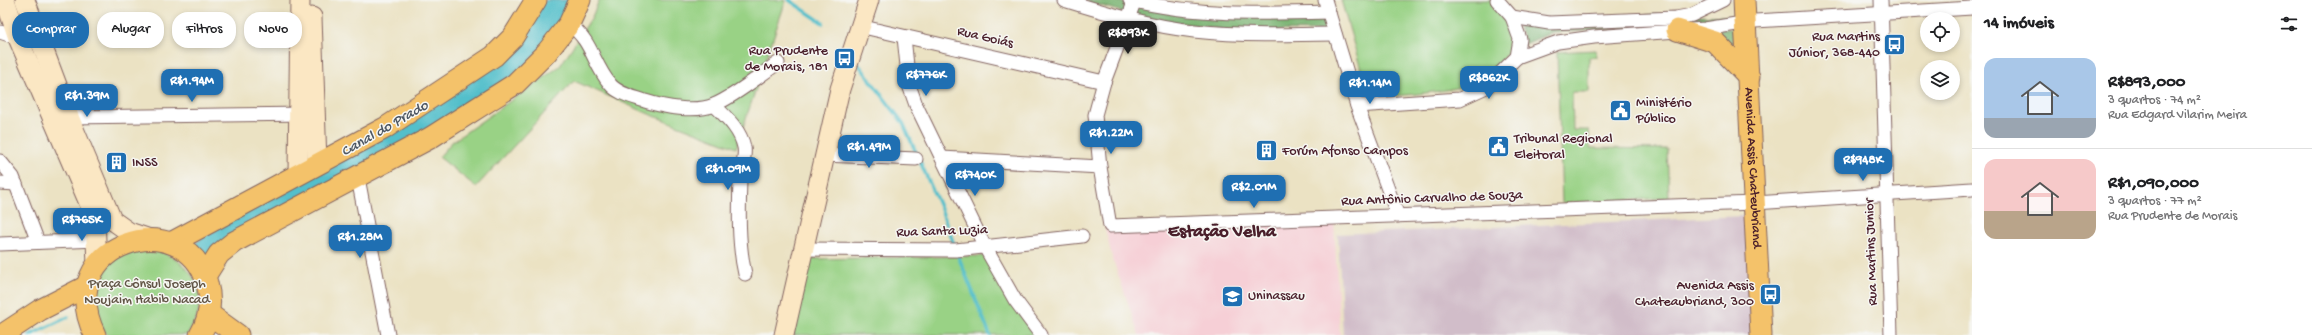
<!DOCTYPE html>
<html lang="pt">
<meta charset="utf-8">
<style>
:root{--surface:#fff;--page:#f6f6f6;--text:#202124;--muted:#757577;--line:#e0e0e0;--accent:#1f6fb2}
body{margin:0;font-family:"Gochi Hand",sans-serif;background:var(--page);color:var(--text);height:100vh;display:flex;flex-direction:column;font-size:15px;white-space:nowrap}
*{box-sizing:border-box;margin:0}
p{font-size:13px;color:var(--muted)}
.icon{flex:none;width:22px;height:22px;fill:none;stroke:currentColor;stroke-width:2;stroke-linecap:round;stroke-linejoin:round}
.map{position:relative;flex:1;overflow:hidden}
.details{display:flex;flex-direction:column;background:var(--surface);width:340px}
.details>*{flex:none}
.banner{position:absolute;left:12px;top:12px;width:380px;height:36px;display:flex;gap:8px}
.controls{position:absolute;left:1920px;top:12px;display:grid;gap:8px}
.controls a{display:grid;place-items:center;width:40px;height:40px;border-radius:50%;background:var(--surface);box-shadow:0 2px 6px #0003;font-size:20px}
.price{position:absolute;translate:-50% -34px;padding:0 9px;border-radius:8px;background:var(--accent);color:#fff;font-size:13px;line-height:26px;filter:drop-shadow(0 1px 2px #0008)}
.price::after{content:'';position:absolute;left:50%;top:24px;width:12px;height:9px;margin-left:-6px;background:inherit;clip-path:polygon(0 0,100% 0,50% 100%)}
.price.current{background:#222;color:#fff}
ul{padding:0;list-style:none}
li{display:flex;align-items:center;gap:12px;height:100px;padding:0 12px}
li+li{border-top:1px solid var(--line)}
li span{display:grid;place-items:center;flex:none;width:112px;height:80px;border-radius:12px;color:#555}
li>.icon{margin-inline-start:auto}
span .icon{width:48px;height:48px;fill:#fffc;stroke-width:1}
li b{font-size:17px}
h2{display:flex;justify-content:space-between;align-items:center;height:48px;padding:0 12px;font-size:17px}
.chip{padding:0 14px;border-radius:16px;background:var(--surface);box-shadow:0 2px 6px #0003;font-size:14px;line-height:36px}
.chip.current{background:var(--accent);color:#fff}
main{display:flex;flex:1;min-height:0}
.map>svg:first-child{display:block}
.built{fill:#f6cfd6}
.industrial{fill:#d1bdc9}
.green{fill:#99d285;stroke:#727858}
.forest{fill:#7ab472;stroke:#626a4e}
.water{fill:#52bfcb;stroke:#4e6f7b}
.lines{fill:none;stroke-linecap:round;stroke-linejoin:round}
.stream{stroke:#52bfcb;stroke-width:3.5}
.street-casing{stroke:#826360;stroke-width:15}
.secondary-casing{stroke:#826360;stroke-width:21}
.primary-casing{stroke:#826360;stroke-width:23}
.street{stroke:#fff;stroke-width:13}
.secondary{stroke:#fbe7c3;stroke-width:19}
.primary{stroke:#f4c26a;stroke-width:21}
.labels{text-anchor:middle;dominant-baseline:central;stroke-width:3;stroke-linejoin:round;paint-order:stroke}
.poi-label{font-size:14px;fill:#4a1f2b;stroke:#f6f6f2;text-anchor:start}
.street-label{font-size:14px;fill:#4a1f2b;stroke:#f6f6f2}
.park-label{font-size:14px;fill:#625546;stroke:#f6f6f2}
.water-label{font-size:15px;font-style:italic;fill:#4d5763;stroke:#f6f6f2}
.district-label{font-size:18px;font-weight:bold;fill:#4a1f2b;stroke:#f6f6f2}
</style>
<main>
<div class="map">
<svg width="1972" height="335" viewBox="0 0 1972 335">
<rect width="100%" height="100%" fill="#f6f6f2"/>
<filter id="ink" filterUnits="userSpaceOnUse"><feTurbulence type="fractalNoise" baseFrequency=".025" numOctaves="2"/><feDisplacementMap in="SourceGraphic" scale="8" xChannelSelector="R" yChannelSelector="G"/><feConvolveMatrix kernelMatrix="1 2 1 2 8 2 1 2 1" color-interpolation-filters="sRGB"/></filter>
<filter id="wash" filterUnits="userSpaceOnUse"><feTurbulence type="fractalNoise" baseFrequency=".012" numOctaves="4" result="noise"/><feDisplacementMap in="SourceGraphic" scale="16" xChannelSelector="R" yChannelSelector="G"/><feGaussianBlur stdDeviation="0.9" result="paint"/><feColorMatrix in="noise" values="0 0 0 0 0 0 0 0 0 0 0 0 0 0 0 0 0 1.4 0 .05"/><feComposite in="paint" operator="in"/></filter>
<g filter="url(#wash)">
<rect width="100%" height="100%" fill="#ebe2c3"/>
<path class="built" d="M 1334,219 L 1340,335 L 1139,335 L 1112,257 L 1105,228 Z"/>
<path class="industrial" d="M 1746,216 L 1754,335 L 1343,335 L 1338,234 Z"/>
<g class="green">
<path d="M 599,0 L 786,0 L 736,148 L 649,114 L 574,81 L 476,187 L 439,157 L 452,142 L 560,66 L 592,17 Z"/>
<path d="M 1341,0 L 1493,0 C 1503,10 1515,28 1513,43 C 1511,56 1476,82 1463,86 C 1449,91 1389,99 1375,94 C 1372,93 1368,89 1366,87 Z"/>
<path d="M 1596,50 L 1597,57 L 1589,58 L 1589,92 L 1572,92 L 1573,130 L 1589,130 L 1590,148 L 1667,149 L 1669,198 L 1562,203 L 1557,52 Z"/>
<path d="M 153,249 C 194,261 215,297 187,335 L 107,335 C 88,314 92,270 119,256 C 128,252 142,251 153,249 Z"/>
<path d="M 983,256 L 1044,335 L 793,335 L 809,259 Z"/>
</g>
<g class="forest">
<path d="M 1081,0 L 1115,0 L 1130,4 L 1126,13 Z"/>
<path d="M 1136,5 L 1326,15 L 1331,31 L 1226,30 L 1131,16 Z"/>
<path d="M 1677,14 L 1739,17 L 1739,21 L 1702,22 L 1679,27 L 1553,32 L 1525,44 L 1515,16 L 1536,20 Z"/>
<path d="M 1741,28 L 1745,66 L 1693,31 Z"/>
</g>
<path class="water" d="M 546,0 L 573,0 L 562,26 L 522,69 L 459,115 L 208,260 L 193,244 L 250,208 L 448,95 Z"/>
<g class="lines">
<g class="stream">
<path d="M 789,0 L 823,23"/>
<path d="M 856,61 L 903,123 L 941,209 L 955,247"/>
<path d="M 957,253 L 990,335"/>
<path d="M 30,335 L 68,317"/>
</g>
</g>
</g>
<g filter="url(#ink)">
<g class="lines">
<defs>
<g id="street">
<path d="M 1064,0 C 1106,13 1150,26 1194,31 C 1241,36 1288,35 1335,34"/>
<path d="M 1130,0 C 1195,16 1262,14 1329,12"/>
<path d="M 1135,0 L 1104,82 L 1095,115 L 1100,167 L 1110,226 L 1755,203 L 1972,189"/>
<path d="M 1325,0 L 1357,106 L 1398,216"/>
<path d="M 1881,0 L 1891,335"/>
<path d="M 1512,17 L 1549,23 L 1676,18 L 1692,15 L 1723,0"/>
<path d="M 569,24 C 593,42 592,62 610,84 C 618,94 634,97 645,101 C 664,107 695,113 714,105 C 737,95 757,77 778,63"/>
<path d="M 859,26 L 1104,82"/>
<path d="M 0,32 L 18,38"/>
<path d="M 904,37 L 909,85 L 916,105 L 985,247 L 1015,300 L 1041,335"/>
<path d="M 1517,57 L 1558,42 L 1594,37 L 1705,29 L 1755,21 L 1972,8"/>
<path d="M 714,105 C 726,117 740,129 744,147 C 746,156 741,170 740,180 C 739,210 738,244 745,274"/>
<path d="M 1357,106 L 1460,99 L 1486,87 L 1517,57 L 1520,39 L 1512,17 L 1497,0"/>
<path d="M 69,117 L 307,114"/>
<path d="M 824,155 L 916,159"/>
<path d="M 942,158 L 1100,167"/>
<path d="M 0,161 L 13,177 L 38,242"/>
<path d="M 358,178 L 388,335"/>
<path d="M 0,183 L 16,184"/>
<path d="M 0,244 L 98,240"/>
<path d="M 802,249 L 956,250 L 1082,236"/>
</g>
<g id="secondary">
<path d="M 5,0 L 18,38 L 95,217 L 97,265"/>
<path d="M 25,0 L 69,117 L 112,220 L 129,232 L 150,239"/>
<path d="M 312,17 L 317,163"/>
<path d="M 298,174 L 300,0"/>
<path d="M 784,335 L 840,89 L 869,0"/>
</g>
<g id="primary">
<path id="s1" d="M 1744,0 L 1761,335"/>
<path d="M 1677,30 L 1715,42 L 1749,77"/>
<path d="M 171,243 L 385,128 L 494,56 L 513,37 L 536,0"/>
<path d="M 205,276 L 219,254 L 234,242 L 430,138 L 515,84 L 547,52 L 569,24 L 580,0"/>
<path d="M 209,314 L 238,335"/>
<path d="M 2,335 L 40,310 L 87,286"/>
<path d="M 95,335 C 50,242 185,203 207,283 C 212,301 210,318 200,335"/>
</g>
</defs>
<use href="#street" class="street-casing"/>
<use href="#secondary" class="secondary-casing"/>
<use href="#primary" class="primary-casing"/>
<use href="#street" class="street"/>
<use href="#secondary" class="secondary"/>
<use href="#primary" class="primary"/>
</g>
</g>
<defs>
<symbol id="bus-square" viewBox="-11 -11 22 22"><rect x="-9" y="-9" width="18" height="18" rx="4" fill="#1f6fb2" stroke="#f6f6f2"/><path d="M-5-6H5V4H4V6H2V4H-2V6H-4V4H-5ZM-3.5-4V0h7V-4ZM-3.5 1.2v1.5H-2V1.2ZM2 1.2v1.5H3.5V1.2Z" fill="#fff"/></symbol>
<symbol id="civic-square" viewBox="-11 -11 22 22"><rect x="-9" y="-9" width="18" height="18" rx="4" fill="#1f6fb2" stroke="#f6f6f2"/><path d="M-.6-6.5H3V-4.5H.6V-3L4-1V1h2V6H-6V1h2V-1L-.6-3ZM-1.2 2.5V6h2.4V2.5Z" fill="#fff"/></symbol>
<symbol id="building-square" viewBox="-11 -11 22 22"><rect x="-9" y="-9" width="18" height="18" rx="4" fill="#1f6fb2" stroke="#f6f6f2"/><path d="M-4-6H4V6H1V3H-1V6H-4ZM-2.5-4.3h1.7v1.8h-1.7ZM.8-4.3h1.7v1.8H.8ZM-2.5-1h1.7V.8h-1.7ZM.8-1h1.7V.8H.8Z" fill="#fff"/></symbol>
<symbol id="university-square" viewBox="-11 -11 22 22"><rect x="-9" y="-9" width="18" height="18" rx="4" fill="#1f6fb2" stroke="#f6f6f2"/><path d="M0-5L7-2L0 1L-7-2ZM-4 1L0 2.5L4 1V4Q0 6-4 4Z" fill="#fff"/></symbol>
</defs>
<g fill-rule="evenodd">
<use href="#bus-square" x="1882" y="32" width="25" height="25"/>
<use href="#bus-square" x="832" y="46" width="25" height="25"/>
<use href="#civic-square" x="1608" y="98" width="25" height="25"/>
<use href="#civic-square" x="1486" y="134" width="25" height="25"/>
<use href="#building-square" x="1254" y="138" width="25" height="25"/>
<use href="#building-square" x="104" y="150" width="25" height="25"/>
<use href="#bus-square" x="1758" y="282" width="25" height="25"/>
<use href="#university-square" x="1220" y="284" width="25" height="25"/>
</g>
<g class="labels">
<g class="poi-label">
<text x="1880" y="37" text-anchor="end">Rua Martins<tspan x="1880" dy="16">Júnior, 368-440</tspan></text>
<text x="828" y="51" text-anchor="end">Rua Prudente<tspan x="828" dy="16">de Morais, 181</tspan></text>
<text x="1636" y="103">Ministério<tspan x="1636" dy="16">Público</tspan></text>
<text x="1514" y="139">Tribunal Regional<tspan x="1514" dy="16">Eleitoral</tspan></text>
<text x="1282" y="151">Forúm Afonso Campos</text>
<text x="132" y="163">INSS</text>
<text x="1754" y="286" text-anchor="end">Avenida Assis<tspan x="1754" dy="16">Chateaubriand, 300</tspan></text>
<text x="1248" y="296">Uninassau</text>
</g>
<g class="street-label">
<text transform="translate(985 38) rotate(13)">Rua Goiás</text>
<text stroke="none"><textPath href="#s1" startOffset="168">Avenida Assis Chateubriand</textPath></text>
<text transform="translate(1432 199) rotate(-2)">Rua Antônio Carvalho de Souza</text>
<text transform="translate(942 232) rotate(-2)">Rua Santa Luzia</text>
<text transform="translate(1872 252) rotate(-92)">Rua Martins Junior</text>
</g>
<g class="park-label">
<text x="147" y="284">Praça Cônsul Joseph<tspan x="147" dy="16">Noujaim Habib Nacad</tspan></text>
</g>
<g class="water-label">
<text transform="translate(385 129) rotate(-30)">Canal do Prado</text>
</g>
<g class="district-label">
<text x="1222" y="232">Estação Velha</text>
</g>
</g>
</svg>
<div class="controls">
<a><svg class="icon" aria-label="locate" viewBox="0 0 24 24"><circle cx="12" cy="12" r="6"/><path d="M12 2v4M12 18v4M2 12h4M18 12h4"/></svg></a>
<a><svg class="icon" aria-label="layers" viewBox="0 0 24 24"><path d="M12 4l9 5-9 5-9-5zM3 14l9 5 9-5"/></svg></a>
</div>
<b class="price current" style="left:1128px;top:55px">R$893K</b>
<b class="price" style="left:926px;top:97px">R$776K</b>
<b class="price" style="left:1489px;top:100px">R$862K</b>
<b class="price" style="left:192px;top:103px">R$1.94M</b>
<b class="price" style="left:1370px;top:105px">R$1.14M</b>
<b class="price" style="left:87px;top:118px">R$1.39M</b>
<b class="price" style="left:1111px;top:155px">R$1.22M</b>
<b class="price" style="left:869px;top:169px">R$1.49M</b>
<b class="price" style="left:1863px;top:182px">R$948K</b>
<b class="price" style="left:728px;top:191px">R$1.09M</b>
<b class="price" style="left:975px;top:197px">R$740K</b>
<b class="price" style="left:1254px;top:209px">R$2.01M</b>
<b class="price" style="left:82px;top:242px">R$765K</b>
<b class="price" style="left:360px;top:259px">R$1.28M</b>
<div class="banner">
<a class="chip current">Comprar</a>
<a class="chip">Alugar</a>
<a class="chip">Filtros</a>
<a class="chip">Novo</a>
</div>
</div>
<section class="details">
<h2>14 imóveis<svg class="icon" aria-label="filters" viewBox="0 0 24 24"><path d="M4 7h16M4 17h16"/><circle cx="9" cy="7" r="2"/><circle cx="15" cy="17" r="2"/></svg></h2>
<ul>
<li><span style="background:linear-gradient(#a9c7e8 75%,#9aa5b1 0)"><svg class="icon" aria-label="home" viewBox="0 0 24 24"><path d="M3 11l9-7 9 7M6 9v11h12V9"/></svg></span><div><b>R$893,000</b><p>3 quartos · 74 m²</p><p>Rua Edgard Vilarim Meira</p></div></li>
<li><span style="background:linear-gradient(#f6c9c9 65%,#b9a48a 0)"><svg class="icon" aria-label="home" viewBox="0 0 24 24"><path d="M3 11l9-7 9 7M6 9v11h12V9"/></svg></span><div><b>R$1,090,000</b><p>3 quartos · 77 m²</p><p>Rua Prudente de Morais</p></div></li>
</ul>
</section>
</main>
